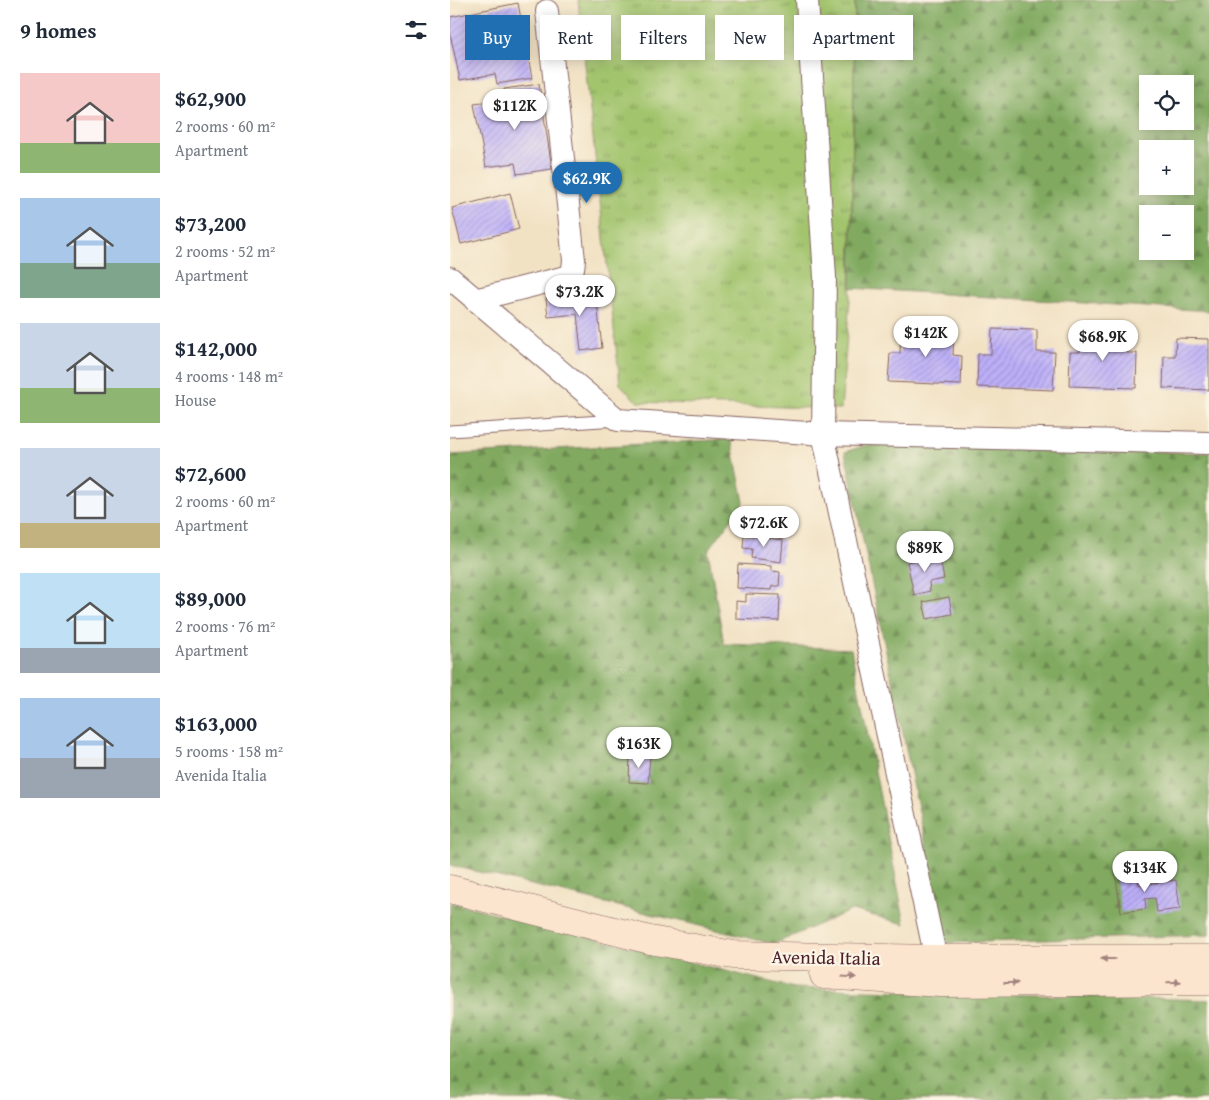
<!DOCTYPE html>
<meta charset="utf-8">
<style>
:root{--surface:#fff;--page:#f6f6f7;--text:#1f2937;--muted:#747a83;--accent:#1f6fb2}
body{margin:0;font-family:"Gentium Book Plus",serif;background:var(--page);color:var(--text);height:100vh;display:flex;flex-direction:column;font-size:19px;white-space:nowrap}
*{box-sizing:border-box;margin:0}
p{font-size:16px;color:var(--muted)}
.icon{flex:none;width:28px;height:28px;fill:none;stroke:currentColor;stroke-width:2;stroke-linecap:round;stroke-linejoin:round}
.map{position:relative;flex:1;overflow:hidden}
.details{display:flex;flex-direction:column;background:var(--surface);width:450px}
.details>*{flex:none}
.guide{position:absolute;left:15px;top:15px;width:475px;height:45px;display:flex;gap:10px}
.buttons{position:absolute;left:689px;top:75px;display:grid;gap:10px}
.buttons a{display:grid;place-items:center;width:55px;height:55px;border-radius:0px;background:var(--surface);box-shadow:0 2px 12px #0003;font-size:25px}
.price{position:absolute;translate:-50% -42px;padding:0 11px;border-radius:18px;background:#fff;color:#222;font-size:16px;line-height:32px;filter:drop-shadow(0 1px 2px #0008)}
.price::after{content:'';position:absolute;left:50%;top:30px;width:15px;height:11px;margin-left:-8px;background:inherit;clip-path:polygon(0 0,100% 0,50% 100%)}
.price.active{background:var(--accent);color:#fff}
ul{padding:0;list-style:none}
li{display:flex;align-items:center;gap:15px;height:125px;padding:0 20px}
li span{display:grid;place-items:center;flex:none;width:140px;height:100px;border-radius:0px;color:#555}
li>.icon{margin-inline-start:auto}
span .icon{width:60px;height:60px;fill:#fffc;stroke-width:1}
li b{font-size:21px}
h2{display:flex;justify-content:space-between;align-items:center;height:60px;padding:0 20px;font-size:21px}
.tag{padding:0 18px;border-radius:0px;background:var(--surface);box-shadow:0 2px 12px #0003;font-size:18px;line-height:45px}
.tag.active{background:var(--accent);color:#fff}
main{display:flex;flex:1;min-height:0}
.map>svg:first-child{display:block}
.grass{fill:url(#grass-tufts);stroke:#76724c}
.forest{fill:url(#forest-firs);stroke:#666446;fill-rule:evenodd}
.building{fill:url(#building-hatch)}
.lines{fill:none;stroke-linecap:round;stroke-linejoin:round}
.lane-casing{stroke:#856361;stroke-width:13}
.street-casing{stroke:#856361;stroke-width:24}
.secondary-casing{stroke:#856361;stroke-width:29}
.lane{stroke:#fff;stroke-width:11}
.street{stroke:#fff;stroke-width:22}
.secondary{stroke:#fce5cf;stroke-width:28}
.oneway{fill:#a3827d}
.labels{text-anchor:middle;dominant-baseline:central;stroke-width:4.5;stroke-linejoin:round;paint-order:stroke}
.street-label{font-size:19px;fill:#4a1f2b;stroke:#fcf5e5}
</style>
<main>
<section class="details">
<h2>9 homes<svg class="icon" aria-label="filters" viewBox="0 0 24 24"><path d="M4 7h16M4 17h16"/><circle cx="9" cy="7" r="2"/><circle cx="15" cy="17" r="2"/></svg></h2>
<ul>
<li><span style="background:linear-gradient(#f6c9c9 70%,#8fb573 0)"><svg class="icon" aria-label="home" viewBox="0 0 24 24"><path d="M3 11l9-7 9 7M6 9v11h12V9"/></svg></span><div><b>$62,900</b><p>2 rooms · 60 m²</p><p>Apartment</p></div></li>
<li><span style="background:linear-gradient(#a9c7e8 65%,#7fa58c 0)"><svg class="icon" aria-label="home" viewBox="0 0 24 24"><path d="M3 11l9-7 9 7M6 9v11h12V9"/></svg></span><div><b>$73,200</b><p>2 rooms · 52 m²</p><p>Apartment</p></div></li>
<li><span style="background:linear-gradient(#c9d6e8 65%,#8fb573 0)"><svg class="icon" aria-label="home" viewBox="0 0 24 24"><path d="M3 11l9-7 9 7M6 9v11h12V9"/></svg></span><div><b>$142,000</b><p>4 rooms · 148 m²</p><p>House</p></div></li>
<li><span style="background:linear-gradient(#c9d6e8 75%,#c2b280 0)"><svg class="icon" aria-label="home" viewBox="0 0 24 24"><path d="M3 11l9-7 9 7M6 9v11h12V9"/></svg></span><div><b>$72,600</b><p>2 rooms · 60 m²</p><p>Apartment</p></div></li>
<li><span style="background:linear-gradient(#bfe0f5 75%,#9aa5b1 0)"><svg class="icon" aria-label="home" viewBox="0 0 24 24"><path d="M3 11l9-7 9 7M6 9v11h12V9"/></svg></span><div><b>$89,000</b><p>2 rooms · 76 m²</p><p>Apartment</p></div></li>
<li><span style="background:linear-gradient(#a9c7e8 60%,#9aa5b1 0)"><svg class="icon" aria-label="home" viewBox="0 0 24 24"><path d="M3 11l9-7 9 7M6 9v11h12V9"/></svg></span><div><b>$163,000</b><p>5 rooms · 158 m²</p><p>Avenida Italia</p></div></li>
</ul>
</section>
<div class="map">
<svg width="759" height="1100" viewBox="0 0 759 1100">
<defs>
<pattern id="grass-tufts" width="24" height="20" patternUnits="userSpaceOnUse" patternTransform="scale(1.25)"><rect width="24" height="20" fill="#a2c46d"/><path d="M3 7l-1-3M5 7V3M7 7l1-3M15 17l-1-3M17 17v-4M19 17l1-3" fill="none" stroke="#869f5a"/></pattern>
<pattern id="forest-firs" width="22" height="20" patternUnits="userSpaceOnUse" patternTransform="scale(1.25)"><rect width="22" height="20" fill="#81aa60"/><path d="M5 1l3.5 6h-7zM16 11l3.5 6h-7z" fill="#6c8a4f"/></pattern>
<pattern id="building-hatch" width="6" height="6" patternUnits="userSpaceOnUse" patternTransform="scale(1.25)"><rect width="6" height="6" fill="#bdb0fa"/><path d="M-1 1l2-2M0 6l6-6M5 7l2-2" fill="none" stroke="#9c8fcb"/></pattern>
</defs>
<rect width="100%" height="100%" fill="#fcf5e5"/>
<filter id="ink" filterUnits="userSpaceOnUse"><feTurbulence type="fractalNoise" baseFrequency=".02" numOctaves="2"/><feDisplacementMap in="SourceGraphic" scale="10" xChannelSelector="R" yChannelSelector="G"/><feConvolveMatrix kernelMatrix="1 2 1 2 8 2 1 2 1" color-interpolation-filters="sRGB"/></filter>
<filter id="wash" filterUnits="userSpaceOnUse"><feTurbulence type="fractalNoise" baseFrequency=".0096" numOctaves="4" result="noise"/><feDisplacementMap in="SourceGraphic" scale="20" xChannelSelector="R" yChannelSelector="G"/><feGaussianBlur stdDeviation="1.12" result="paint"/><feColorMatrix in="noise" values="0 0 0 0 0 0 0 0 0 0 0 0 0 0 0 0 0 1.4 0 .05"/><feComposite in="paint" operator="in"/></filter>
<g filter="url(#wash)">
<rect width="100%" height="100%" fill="#f2e2c4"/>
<path class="grass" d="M 128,0 L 405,0 L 400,299 L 391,409 L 187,402 L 170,384 Z"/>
<g class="forest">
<path d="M 405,0 L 759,0 L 759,311 L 401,288 ZM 698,84 L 735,84 L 735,121 L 698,121 ZM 698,149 L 735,149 L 735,186 L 698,186 ZM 698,214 L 735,214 L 735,251 L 698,251 Z"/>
<path d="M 281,439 L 294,502 L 258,551 L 274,644 L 401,649 L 455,924 L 402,910 L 324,944 L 0,865 L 0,455 Z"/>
<path d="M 416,445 L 759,453 L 759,935 L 496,943 L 395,452 Z"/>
<path d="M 0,902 L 344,988 L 759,1000 L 759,1100 L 0,1100 Z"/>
</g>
<g id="blocks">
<g class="building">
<path d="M 68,3 L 82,78 L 47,84 L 45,74 L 10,80 L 0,33 L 0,17 Z"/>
<path d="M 89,84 L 102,169 L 67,174 L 65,163 L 36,167 L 24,104 L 56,100 L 54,89 Z"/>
<path d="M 60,193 L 69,229 L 11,244 L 2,208 Z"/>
<path d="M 146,293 L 152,348 L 131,351 L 127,314 L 98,317 L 96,298 Z"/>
<path d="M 451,328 L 504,330 L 503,355 L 512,356 L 511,385 L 438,382 L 440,353 L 450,353 Z"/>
<path d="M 542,329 L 587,330 L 587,352 L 605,352 L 603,390 L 527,387 L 528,354 L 541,354 Z"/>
<path d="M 631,331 L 677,332 L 677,353 L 687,353 L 686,388 L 619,386 L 620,352 L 630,352 Z"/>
<path d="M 726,338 L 759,339 L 759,390 L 713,388 L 714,356 L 725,356 Z"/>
<path d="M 294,535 L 333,540 L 331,562 L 301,558 L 302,549 L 293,548 Z"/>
<path d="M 489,555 L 494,579 L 479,582 L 480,591 L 464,595 L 457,562 Z"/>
<path d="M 288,564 L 321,566 L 321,571 L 330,572 L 329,586 L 322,586 L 321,590 L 287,588 Z"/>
<path d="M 296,594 L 330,595 L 329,621 L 286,619 L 286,601 L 296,602 Z"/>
<path d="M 499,597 L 502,614 L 477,619 L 473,602 Z"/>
<path d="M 180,754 L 200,756 L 198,783 L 179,782 Z"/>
<path d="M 686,869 L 689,885 L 726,880 L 730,909 L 707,912 L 705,898 L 695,899 L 696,909 L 671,912 L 665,872 Z"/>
</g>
</g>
</g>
<g filter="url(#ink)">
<use href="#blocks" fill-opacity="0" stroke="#856361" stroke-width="1"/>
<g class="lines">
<defs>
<path id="lane" d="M 0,431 L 167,420"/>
<g id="street">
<path d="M 0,278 L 168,420 L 373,434 L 375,277 L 357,0"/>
<path d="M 25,300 L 116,277 C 124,273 123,268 124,260 L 97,11"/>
<path d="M 489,975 L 486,959 L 373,434 L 759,443"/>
</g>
<g id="secondary">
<path d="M 0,889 L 200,940 L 283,955 L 486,959 L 759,959"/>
<path d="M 374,975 L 490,983 L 759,981"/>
</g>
</defs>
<use href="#lane" class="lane-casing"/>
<use href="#street" class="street-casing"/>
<use href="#secondary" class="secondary-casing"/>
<use href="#lane" class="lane"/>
<use href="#street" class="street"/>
<use href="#secondary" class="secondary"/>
</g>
<defs><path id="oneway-solid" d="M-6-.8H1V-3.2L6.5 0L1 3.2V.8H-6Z" transform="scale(1.25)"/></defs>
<g class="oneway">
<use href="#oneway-solid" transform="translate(658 959) rotate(180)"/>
<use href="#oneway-solid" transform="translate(399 977) rotate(4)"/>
<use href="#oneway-solid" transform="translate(724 982) rotate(-2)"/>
<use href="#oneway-solid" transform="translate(561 983)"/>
</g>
</g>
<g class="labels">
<g class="street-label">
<text transform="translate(376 957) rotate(1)">Avenida Italia</text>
</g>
</g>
</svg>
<div class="buttons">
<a><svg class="icon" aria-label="locate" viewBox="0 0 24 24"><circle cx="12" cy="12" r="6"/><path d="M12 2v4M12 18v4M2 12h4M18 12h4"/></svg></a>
<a>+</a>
<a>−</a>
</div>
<b class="price" style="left:65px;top:131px">$112K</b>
<b class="price active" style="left:137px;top:204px">$62.9K</b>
<b class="price" style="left:130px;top:317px">$73.2K</b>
<b class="price" style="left:476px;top:358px">$142K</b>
<b class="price" style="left:653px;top:362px">$68.9K</b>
<b class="price" style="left:314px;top:548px">$72.6K</b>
<b class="price" style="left:475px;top:573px">$89K</b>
<b class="price" style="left:189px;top:769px">$163K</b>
<b class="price" style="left:695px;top:893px">$134K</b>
<div class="guide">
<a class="tag active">Buy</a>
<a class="tag">Rent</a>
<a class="tag">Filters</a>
<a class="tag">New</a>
<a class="tag">Apartment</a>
</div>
</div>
</main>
